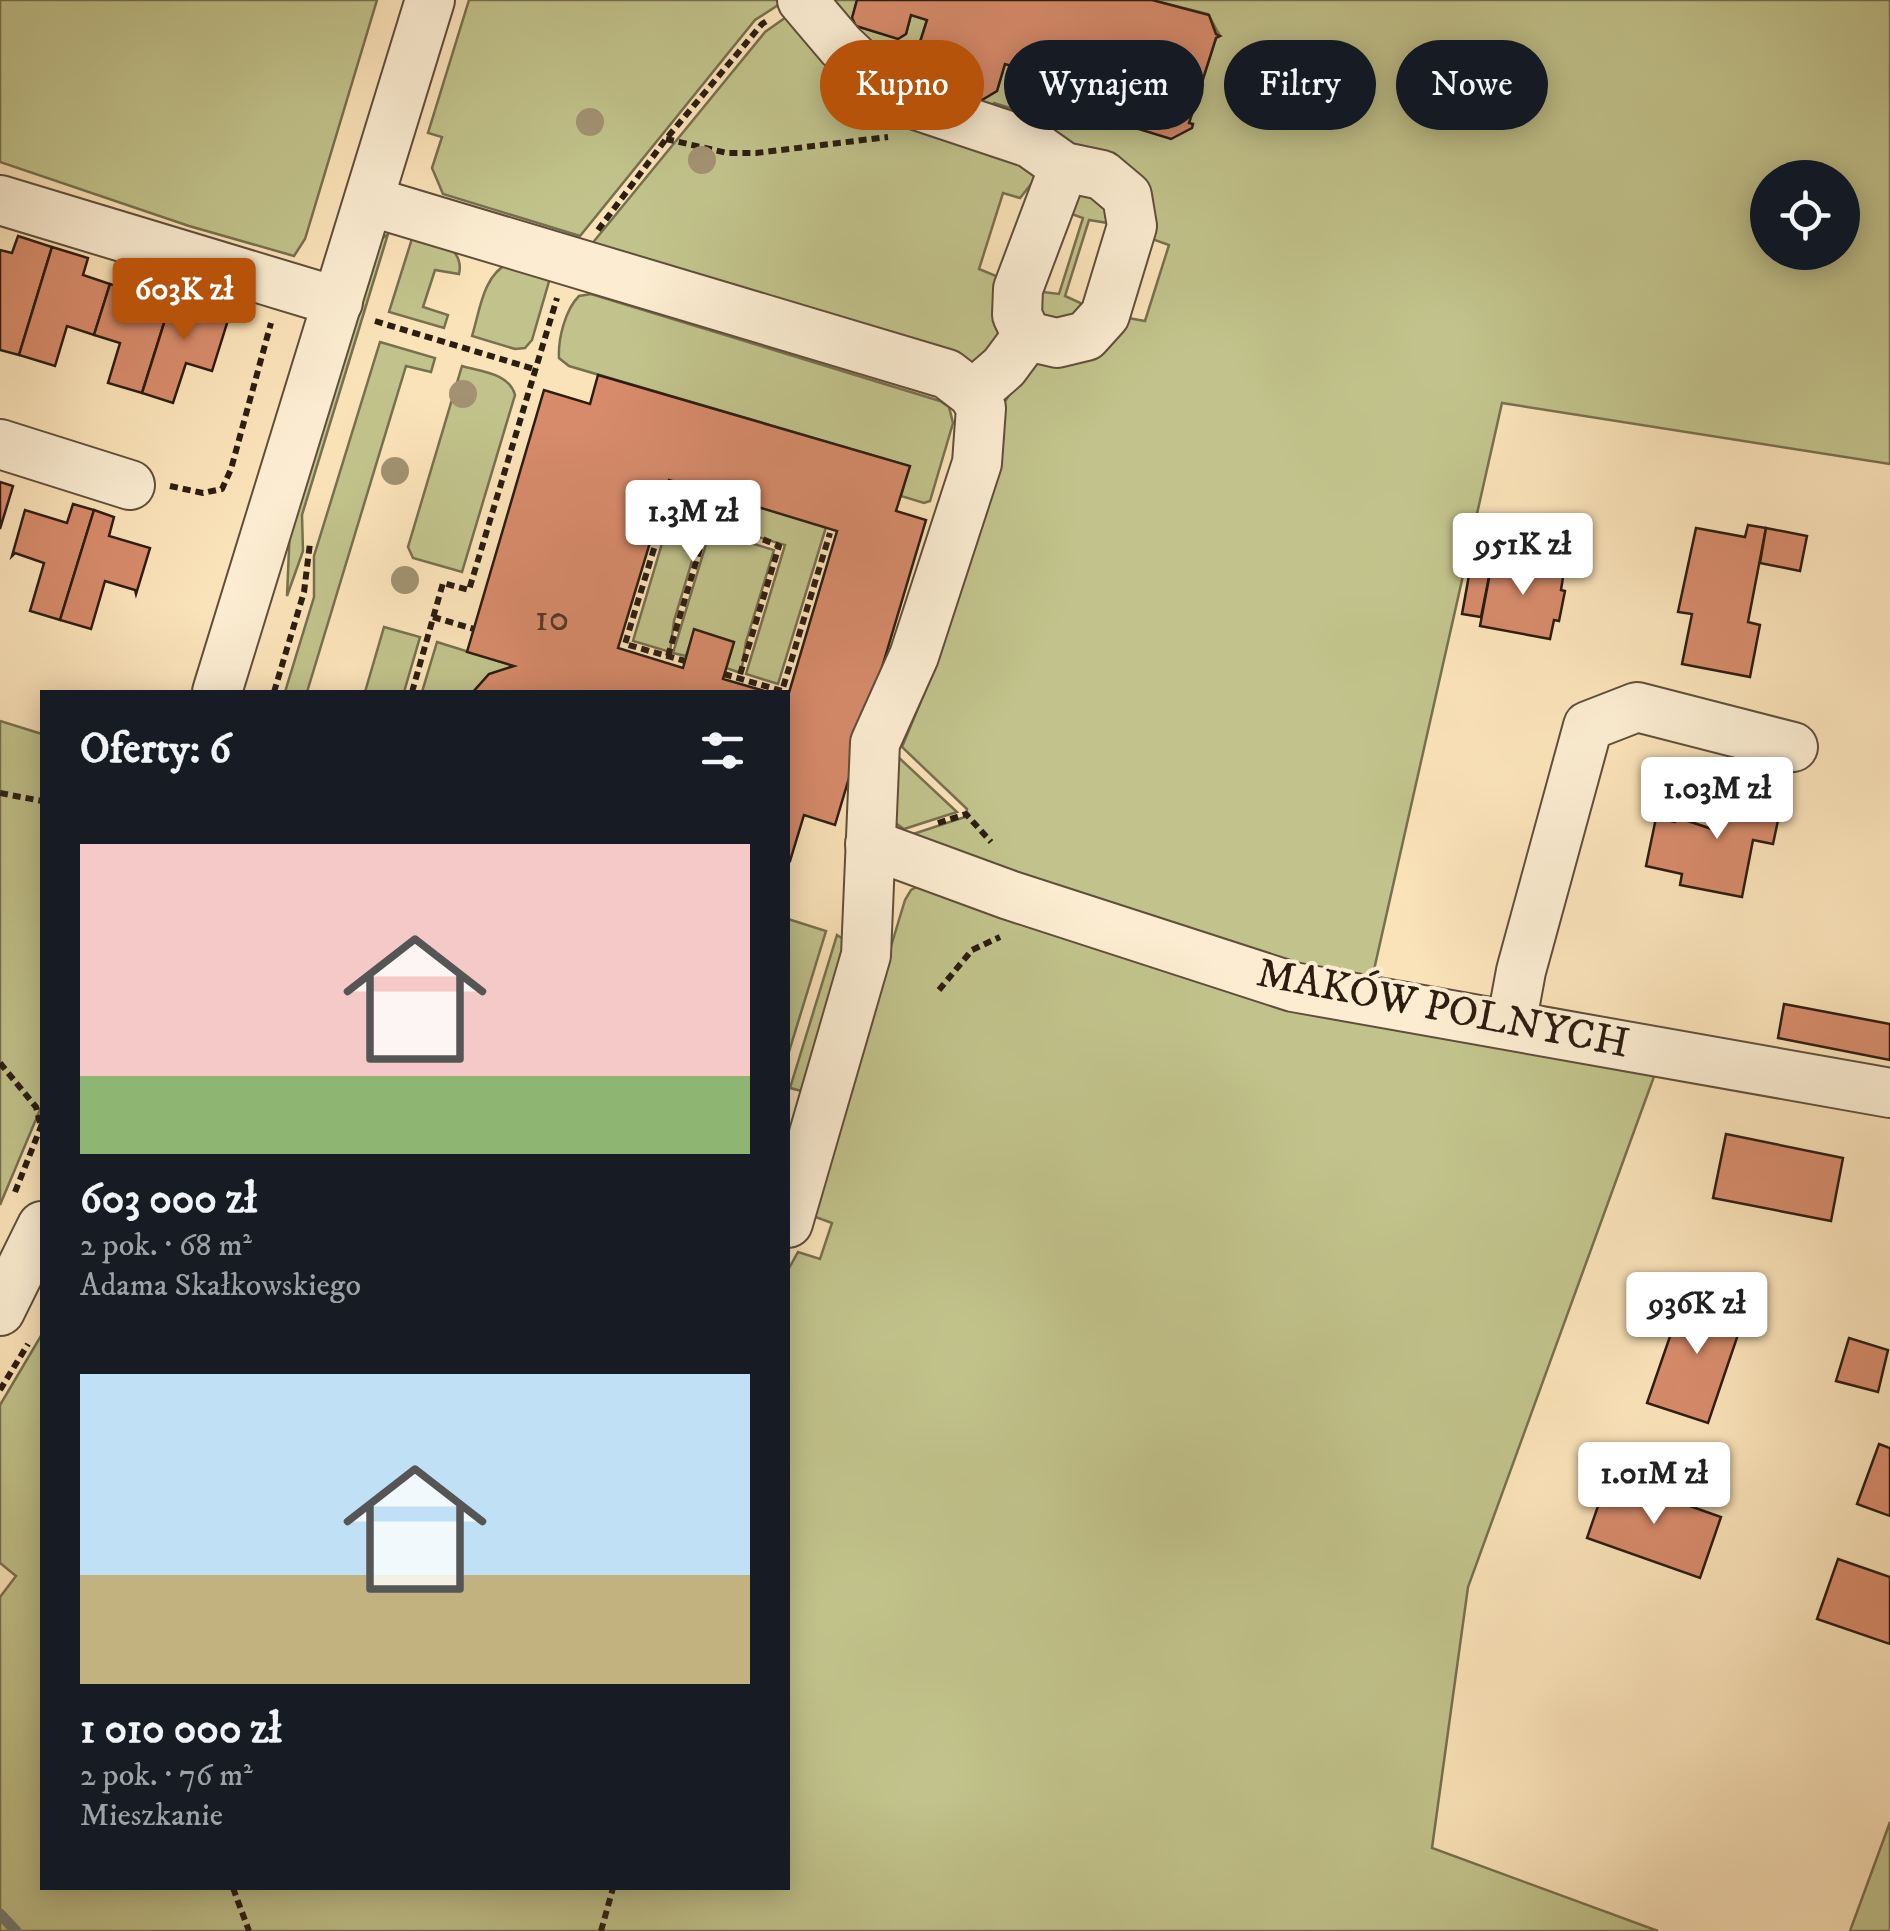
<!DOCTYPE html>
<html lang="pl">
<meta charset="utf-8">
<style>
:root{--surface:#171b24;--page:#20242c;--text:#f1f3f6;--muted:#9ea1a6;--accent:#b45309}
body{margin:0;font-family:"IM FELL DW Pica",serif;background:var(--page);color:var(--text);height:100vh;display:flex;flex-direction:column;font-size:38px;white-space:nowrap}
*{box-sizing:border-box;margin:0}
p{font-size:32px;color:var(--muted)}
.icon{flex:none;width:55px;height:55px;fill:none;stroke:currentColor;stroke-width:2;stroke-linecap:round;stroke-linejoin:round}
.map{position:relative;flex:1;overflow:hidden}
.details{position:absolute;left:40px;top:690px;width:750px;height:1200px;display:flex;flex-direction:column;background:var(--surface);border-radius:0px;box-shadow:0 5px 25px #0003}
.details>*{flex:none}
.hud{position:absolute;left:820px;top:40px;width:920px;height:90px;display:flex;gap:20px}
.tools{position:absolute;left:1750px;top:160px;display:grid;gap:20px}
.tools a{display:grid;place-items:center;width:110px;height:110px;border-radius:50%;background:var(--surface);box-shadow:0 5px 25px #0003;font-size:50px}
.price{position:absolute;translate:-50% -85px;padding:0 22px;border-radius:10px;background:#fff;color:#222;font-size:32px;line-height:65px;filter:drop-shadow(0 2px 5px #0008)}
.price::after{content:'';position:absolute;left:50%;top:60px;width:30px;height:22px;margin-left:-15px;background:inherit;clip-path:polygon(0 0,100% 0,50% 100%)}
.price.active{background:var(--accent);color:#fff}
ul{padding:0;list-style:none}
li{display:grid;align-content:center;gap:20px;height:530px;padding:0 40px}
li span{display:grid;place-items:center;height:310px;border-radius:0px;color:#555}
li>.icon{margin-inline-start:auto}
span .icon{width:180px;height:180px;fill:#fffc;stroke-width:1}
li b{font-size:42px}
h2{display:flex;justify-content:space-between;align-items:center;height:120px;padding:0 40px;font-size:42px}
.chip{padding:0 35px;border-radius:45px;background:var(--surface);box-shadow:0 5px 25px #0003;font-size:35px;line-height:90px}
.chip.active{background:var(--accent);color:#fff}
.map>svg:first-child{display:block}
.green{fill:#c2c38c;stroke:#77704e;stroke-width:2.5;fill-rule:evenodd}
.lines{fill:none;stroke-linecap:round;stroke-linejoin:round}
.stream{stroke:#737c75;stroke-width:11}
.building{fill:#d78b6b;stroke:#2c1d11;stroke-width:2.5}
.minor-casing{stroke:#604e3b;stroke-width:52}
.path{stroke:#2c1d11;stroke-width:6;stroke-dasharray:8 5;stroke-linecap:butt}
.minor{stroke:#fcedd2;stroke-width:48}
.tree{fill:#a29271}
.labels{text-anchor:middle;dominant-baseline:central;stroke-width:8;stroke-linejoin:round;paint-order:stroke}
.number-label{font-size:38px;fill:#573828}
.street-label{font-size:42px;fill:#2c1d11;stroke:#fcedd2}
</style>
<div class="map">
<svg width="1890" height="1931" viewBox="0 0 1890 1931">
<rect width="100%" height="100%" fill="#fbe3b9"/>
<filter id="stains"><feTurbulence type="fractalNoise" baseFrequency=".002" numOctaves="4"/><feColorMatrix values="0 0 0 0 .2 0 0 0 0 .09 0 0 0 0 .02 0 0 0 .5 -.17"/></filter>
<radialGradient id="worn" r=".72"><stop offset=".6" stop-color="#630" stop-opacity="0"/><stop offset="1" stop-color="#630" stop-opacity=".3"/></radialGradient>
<g class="green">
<path d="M 0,0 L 377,0 L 305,239 L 294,256 L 189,226 L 0,162 Z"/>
<path d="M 469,0 L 786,0 L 755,20 L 580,236 L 443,194 L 432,168 L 442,137 L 428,133 Z"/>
<path d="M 819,0 L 857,0 L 852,18 L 856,26 L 898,39 L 906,34 L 911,15 L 927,20 L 914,61 L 910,60 L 908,64 L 917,79 L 982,100 L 997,91 L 1005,64 L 1039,74 L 1027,113 L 994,103 L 988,122 L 933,105 Z"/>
<path d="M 1152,0 L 1890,0 L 1890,464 L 1502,403 L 1371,983 L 1263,960 L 953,855 L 913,834 L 965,817 L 967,809 L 902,747 L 940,655 L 1000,455 L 1000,411 L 1004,403 L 1030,363 L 1123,317 L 1145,321 L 1169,245 L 1152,239 L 1055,144 L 1047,127 L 1062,81 L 1073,84 L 1068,90 L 1082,112 L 1189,123 L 1216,38 L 1220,36 L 1208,14 ZM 1768,178 L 1842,178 L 1842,252 L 1768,252 Z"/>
<path d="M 799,8 L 1043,169 L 1020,198 L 1003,193 L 979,269 L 1001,278 L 1005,326 L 983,367 L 586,251 L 765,32 Z"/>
<path d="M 1095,189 L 1114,224 L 1089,220 L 1065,296 L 1087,306 L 1083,321 L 1043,320 L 1035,291 L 1059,294 L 1083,218 L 1066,212 L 1060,200 Z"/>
<path d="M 415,229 C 435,240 465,247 459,274 L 435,270 L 423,307 L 448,315 L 444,328 L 389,312 Z"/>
<path d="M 388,234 L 302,515 L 303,551 L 287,596 L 290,526 L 380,240 Z"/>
<path d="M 509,263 L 550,278 L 532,340 L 525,348 L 515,349 L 472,336 C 480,310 483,275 509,263 Z"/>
<path d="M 591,294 L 940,401 L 949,407 L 953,423 L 930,501 L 924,503 L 901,496 L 909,466 L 569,366 L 559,358 C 558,339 565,310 579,296 Z"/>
<path d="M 380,342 L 435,358 L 431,372 L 406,366 L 307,692 L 285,692 L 314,597 L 314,556 Z"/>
<path d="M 462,366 C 482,372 509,373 515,395 L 462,572 L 413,558 L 408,547 Z"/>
<path d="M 680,483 L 826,527 L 778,684 L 746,674 L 785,545 L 704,521 L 674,621 L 670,652 L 633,641 Z"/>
<path d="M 710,531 L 774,550 L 746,642 L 741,673 L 726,668 L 734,642 L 695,630 L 686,656 L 673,653 Z"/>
<path d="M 384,627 L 420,637 L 404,692 L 365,692 Z"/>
<path d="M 437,642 L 514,666 L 489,674 L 473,692 L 422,692 Z"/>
<path d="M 0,721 L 42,734 L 42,1105 L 0,1205 Z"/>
<path d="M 896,755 L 957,812 L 904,829 L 894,822 Z"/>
<path d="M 921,885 L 1656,1071 L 1468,1587 L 1432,1848 L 1658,1931 L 0,1931 L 0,1597 L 16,1576 L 0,1563 L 0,1405 L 42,1334 L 42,1888 L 788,1888 L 788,1270 L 798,1252 L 820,1259 L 832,1223 L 810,1215 L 905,900 L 911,890 Z"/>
<path d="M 788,919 L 826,931 L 788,1055 Z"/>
<path d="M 837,935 L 846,941 L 817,1095 L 790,1088 Z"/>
<path d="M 1890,1822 L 1890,1931 L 1850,1931 Z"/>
</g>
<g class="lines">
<path class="stream" d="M 0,1914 L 16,1931"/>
</g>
<g class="building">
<path d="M 857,0 L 1152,0 L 1209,15 L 1216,34 L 1220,36 L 1216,38 L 1189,123 L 1193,124 L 1192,128 L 1171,139 L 1080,111 L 1072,91 L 1068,90 L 1073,84 L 1005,64 L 997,91 L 982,100 L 917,79 L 908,64 L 910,60 L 914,61 L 927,20 L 911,15 L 906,34 L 898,39 L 856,26 L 852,18 Z"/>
<path d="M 18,236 L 52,247 L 19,355 L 0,350 L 0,250 L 12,253 Z"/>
<path d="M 52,247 L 88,258 L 83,275 L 110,284 L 94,335 L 67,326 L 55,366 L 19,355 Z"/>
<path d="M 142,274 L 176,285 L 142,393 L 108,383 L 120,343 L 94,335 L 110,284 L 136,292 Z"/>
<path d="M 176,285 L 207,294 L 202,312 L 228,320 L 212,371 L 186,363 L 173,403 L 142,393 Z"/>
<path d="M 598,375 L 910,466 L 896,511 L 926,520 L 835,825 L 804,815 L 790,861 L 788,860 L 788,696 L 837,531 L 669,480 L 618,648 L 683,668 L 694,629 L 734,642 L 723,679 L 768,692 L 473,692 L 489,674 L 514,666 L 467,652 L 544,390 L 590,404 Z"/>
<path d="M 0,482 L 13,486 L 0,529 Z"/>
<path d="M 73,504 L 94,510 L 60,620 L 30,611 L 44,563 L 15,553 L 12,556 L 25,510 L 67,523 Z"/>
<path d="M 94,510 L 114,517 L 109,536 L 150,548 L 136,594 L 135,590 L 105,581 L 91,629 L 60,620 Z"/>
<path d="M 1748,525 L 1766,528 L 1748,622 L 1760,625 L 1750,677 L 1682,664 L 1692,614 L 1678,612 L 1696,528 L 1745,537 Z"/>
<path d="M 1766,528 L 1807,536 L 1800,571 L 1760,563 Z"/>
<path d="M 1473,553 L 1493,557 L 1481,617 L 1462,614 Z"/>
<path d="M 1493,557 L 1564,571 L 1561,590 L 1565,591 L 1559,621 L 1554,620 L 1550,639 L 1480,626 Z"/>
<path d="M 1722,785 L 1783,797 L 1773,844 L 1753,840 L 1742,897 L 1680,885 L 1682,874 L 1646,866 L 1656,818 L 1675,822 L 1679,818 L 1715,830 Z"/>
<path d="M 1784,1004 L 1890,1024 L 1890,1060 L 1778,1038 Z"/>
<path d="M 1726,1134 L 1843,1158 L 1831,1221 L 1713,1198 Z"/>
<path d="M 1686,1290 L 1746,1311 L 1708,1423 L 1647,1403 Z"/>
<path d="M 1849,1338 L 1888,1350 L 1878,1392 L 1836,1381 Z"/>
<path d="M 1879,1444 L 1890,1448 L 1890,1516 L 1857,1504 Z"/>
<path d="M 1608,1477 L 1721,1517 L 1700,1578 L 1587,1538 Z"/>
<path d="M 1838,1559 L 1890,1577 L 1890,1644 L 1817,1619 Z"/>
</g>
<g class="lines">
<defs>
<g id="minor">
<path d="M 802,0 L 841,46 L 881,84 L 910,103 L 1030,143 L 1064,167 L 1102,175 L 1127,196 L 1132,226 L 1105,315 L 1086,336 L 1057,343 L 1027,336 L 1017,315 L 1018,289 L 1064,167"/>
<path d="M 0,200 L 338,302"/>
<path d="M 369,201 L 947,374 L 973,394 L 981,408 L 977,463 L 914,656 L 875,743 L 866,955 L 788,1223"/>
<path d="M 973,394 L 1004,367 L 1027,336"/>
<path d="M 0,444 L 130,485"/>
<path d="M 217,692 L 430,0"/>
<path d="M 870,844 L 1009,895 L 1293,987 L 1890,1093"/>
<path d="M 1511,1025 L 1521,971 L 1588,726 L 1637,707 L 1793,747"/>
<path d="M 0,1311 L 42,1226"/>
</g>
</defs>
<use href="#minor" class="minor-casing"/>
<g class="path">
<path d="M 666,139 L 727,153 L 756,153 L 888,137"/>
<path d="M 598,230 L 666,139 L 762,24 L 770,19"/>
<path d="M 375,321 L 537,370"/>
<path d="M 170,486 L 203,493 L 222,489 L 231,469 L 271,323"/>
<path d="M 673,486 L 625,644 L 685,661"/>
<path d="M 743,531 L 751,505"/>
<path d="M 433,617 L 474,629"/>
<path d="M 668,656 L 707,525 L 743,531 L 779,546 L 739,678"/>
<path d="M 724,674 L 782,691 L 830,533"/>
<path d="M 274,692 L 304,592 L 310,543"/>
<path d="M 412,692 L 443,583 L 469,590 L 557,298"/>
<path d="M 0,793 L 42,801"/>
<path d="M 938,823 L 966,814 L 991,842"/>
<path d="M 939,990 L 972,950 L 1000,937"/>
<path d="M 0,1063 L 36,1107 L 41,1127"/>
<path d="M 15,1192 L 42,1124"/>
<path d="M 0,1390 L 28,1344"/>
<path d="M 233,1888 L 249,1931"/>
<path d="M 601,1931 L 613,1888"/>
</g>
<use href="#minor" class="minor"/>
</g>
<g class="tree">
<circle cx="590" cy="122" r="14"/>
<circle cx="702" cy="160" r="14"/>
<circle cx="463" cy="394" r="14"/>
<circle cx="395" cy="471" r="14"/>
<circle cx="405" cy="580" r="14"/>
</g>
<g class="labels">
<g class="number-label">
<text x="552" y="619">10</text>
</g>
<g class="street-label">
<text transform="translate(1443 1009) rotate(11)">MAKÓW POLNYCH</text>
</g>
</g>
<rect width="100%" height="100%" filter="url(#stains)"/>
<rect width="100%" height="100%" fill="url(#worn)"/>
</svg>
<div class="tools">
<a><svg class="icon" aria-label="locate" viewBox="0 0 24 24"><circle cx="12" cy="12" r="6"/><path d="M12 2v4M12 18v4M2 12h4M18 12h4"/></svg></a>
</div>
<b class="price active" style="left:184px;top:343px">603K zł</b>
<b class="price" style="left:693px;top:565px">1.3M zł</b>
<b class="price" style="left:1523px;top:598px">951K zł</b>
<b class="price" style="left:1717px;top:842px">1.03M zł</b>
<b class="price" style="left:1697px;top:1357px">936K zł</b>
<b class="price" style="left:1654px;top:1527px">1.01M zł</b>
<div class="hud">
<a class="chip active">Kupno</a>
<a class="chip">Wynajem</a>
<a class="chip">Filtry</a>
<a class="chip">Nowe</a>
</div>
<section class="details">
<h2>Oferty: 6<svg class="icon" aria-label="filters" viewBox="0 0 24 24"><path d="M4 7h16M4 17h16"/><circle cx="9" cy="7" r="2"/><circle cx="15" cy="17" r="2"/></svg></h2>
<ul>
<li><span style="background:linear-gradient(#f6c9c9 75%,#8fb573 0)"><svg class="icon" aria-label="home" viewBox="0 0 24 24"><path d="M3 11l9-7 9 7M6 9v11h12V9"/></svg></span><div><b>603 000 zł</b><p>2 pok. · 68 m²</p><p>Adama Skałkowskiego</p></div></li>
<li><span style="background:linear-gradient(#bfe0f5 65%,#c2b280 0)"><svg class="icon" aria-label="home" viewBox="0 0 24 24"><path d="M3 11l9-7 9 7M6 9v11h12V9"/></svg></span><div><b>1 010 000 zł</b><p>2 pok. · 76 m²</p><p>Mieszkanie</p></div></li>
</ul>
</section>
</div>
